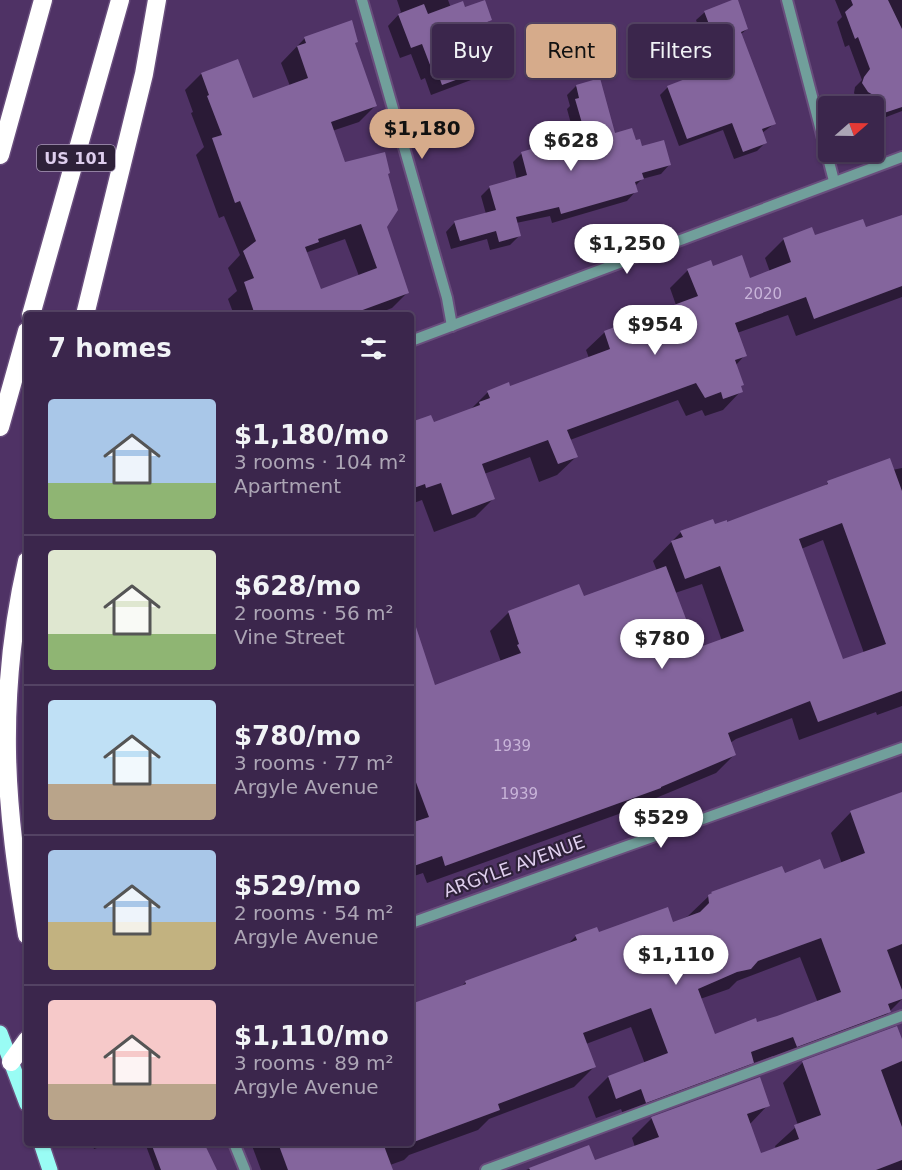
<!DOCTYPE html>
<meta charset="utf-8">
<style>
:root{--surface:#3b264c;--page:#422e53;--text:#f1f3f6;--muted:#aca5b5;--line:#544364;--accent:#d6ab8b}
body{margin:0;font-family:"DejaVu Sans",sans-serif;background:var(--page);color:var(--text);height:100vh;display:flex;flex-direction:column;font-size:22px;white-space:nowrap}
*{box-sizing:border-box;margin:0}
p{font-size:20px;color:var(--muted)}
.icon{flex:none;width:33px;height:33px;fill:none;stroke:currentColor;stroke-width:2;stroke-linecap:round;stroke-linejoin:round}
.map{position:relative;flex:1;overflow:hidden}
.details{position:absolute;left:24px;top:312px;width:390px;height:834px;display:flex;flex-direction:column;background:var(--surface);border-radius:6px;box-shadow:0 2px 4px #0004,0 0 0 2px var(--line)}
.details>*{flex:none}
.banner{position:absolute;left:432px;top:24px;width:380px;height:54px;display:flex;gap:12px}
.needle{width:39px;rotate:70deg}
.controls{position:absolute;left:818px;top:96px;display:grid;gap:12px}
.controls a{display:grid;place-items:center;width:66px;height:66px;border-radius:6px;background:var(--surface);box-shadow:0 2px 4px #0004,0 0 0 2px var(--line);font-size:30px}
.price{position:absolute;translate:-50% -51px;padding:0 14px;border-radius:21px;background:#fff;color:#222;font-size:20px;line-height:39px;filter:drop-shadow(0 2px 3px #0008)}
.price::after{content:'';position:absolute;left:50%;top:36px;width:18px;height:14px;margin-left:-9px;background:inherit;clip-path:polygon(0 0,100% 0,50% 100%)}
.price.on{background:var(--accent);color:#111}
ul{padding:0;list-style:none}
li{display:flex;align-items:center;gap:18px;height:150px;padding:0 24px}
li+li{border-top:2px solid var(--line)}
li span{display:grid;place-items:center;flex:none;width:168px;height:120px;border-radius:6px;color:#555}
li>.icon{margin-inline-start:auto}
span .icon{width:72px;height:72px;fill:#fffc;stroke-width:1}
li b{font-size:26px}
h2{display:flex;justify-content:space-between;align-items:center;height:72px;padding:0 24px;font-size:26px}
.pill{padding:0 21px;border-radius:6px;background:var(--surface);box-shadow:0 2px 4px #0004,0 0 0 2px var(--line);font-size:21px;line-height:54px}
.pill.on{background:var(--accent);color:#111}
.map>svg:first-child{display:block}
.shadow{fill:#0007;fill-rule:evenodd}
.building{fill:#84659d;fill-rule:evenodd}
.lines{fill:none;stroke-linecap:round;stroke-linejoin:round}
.minor-casing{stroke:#694e7d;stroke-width:14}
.major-casing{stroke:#694e7d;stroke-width:18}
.highway-casing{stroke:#694e7d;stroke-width:21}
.minor{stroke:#719f9b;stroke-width:10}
.major{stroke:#99fcf4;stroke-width:15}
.highway{stroke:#fff;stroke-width:18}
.labels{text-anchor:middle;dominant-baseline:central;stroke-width:4.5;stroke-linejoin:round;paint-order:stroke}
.number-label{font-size:15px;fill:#c8b4d9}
.shield{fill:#2e2139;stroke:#a99ab7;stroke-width:1.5}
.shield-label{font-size:16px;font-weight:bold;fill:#deceed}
.street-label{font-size:18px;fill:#deceed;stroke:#2e2139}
</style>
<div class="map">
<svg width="902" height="1170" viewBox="0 0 902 1170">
<rect width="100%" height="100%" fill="#4f3265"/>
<g class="shadow">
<path d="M 397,0 L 448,0 L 451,8 L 464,8 L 490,20 L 484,26 L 498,64 L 487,74 L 431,95 L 425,78 L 421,80 L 411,54 L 400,58 L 388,26 L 401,12 Z"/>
<path d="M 736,0 L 747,29 L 740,35 L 774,124 L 762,133 L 765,143 L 757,151 L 734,159 L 723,130 L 679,146 L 660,95 L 668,87 L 715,70 L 696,20 L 705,12 Z"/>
<path d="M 835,0 L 902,0 L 902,111 L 873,122 L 873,106 L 867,106 L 859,101 L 854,93 L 855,87 L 862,80 L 849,45 L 845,47 L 837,22 L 842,17 Z"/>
<path d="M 305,38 L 354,44 L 375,106 L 359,122 L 332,131 L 344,164 L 387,175 L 385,227 L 408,292 L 392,308 L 374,315 L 234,315 L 228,299 L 237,291 L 228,268 L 240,255 L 224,216 L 219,218 L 196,155 L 204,147 L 191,113 L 193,112 L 185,90 L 201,74 L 237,61 L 252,100 L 290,86 L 281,63 ZM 345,239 L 359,276 L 320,291 L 305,253 Z"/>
<path d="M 576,86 L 614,135 L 635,142 L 641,148 L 670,164 L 661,174 L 642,179 L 635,186 L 636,191 L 627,201 L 552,223 L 550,216 L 516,223 L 520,235 L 510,245 L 490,250 L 487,239 L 451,249 L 446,232 L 455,222 L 486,214 L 481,196 L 490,187 L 517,180 L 513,162 L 522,153 L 544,150 L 576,142 L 567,109 L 570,106 L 567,95 Z"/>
<path d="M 902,216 L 902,297 L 796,336 L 788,315 L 737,333 L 745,355 L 736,365 L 741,391 L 723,410 L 705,416 L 702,410 L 686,416 L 678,400 L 570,440 L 576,457 L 557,475 L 539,482 L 530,457 L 484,474 L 493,499 L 475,517 L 434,532 L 422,500 L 411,504 L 411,424 L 433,424 L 470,410 L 488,392 L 509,388 L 589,358 L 586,350 L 605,332 L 676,305 L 670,288 L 688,270 L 712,268 L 749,279 L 770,272 L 765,258 L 784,239 L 814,237 L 865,229 Z"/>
<path d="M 902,468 L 902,706 L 877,715 L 876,712 L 799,740 L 792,718 L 736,739 L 730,743 L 734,755 L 716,773 L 644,803 L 641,806 L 427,883 L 423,873 L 411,877 L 411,647 L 434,687 L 501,662 L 490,631 L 508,613 L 579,586 L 583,598 L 657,571 L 653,561 L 681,532 L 726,524 L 822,488 L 828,483 ZM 823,540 L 864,653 L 842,661 L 801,549 ZM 702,584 L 722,641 L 696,650 L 675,593 Z"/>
<path d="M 902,794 L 902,999 L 869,1032 L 777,1066 L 773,1056 L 751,1064 L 733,1082 L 626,1122 L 621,1109 L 596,1118 L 588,1097 L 608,1077 L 645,1064 L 631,1027 L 586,1044 L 594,1067 L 574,1087 L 489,1119 L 478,1130 L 409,1155 L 404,1160 L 390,1165 L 391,1170 L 261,1170 L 251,1143 L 411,1143 L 411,1005 L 461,987 L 466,982 L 567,945 L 576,936 L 672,924 L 688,916 L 712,893 L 784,875 L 823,871 L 842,864 L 831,833 L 851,812 ZM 800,957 L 818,1003 L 756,1024 L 714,1036 L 700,999 L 729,989 L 737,981 Z"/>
<path d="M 902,1044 L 902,1170 L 526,1170 L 588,1147 L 594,1162 L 635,1147 L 632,1138 L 652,1118 L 768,1105 L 749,1125 L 760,1155 L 776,1149 L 775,1146 L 798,1125 L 783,1083 L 803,1062 Z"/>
<path d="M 92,1143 L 111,1143 L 94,1149 Z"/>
<path d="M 145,1143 L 202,1143 L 215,1170 L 155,1170 Z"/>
</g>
<g class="building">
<path d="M 485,0 L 492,20 L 485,23 L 500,64 L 442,85 L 436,68 L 432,70 L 422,44 L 411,48 L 398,14 L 424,4 L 428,14 L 463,1 L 465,7 Z"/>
<path d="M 732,0 L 738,0 L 748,29 L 741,32 L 776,124 L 762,129 L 767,143 L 743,152 L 732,123 L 687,139 L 667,86 L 724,64 L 704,11 Z"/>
<path d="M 851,0 L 888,0 L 902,29 L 902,107 L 878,115 L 875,96 L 868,92 L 862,83 L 864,77 L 870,69 L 858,37 L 855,39 L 845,12 L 853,5 Z"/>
<path d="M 352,20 L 358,42 L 355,43 L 377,106 L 331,122 L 345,162 L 385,152 L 390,173 L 388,174 L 398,210 L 387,227 L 409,293 L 349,315 L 255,315 L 244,282 L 254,278 L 243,251 L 256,241 L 240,201 L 235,203 L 212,138 L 222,135 L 207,96 L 209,95 L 201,73 L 238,59 L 253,98 L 308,78 L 297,46 L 306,43 L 304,37 ZM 361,224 L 377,268 L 321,289 L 305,247 L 319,242 L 318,239 Z"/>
<path d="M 600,78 L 615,133 L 632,128 L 636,140 L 640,139 L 642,146 L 664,140 L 671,165 L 642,173 L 644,179 L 635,182 L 638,192 L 561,214 L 559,207 L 516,217 L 521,236 L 499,242 L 496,231 L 460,241 L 454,221 L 496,210 L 489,186 L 527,175 L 521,152 L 545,145 L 545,148 L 586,137 L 575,99 L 579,98 L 576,85 Z"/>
<path d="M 902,215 L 902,286 L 814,319 L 806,297 L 735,323 L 747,356 L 735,360 L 744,385 L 741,386 L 743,392 L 723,399 L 721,392 L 705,398 L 696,383 L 567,430 L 578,457 L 558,464 L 548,440 L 482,464 L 495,499 L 452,515 L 441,483 L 426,488 L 425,484 L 411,489 L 411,422 L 431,415 L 434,422 L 480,405 L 479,402 L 490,398 L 487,391 L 509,382 L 510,386 L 610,349 L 604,331 L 698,296 L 687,269 L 711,260 L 713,266 L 742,255 L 750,278 L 791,262 L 783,238 L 786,237 L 812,227 L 815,235 L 863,219 L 866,227 Z"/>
<path d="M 890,458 L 902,491 L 902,691 L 818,722 L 810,701 L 728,733 L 736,755 L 661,787 L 661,788 L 445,866 L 442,856 L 411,867 L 411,823 L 429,817 L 411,769 L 411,625 L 415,624 L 435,685 L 521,653 L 517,645 L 519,644 L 508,611 L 579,584 L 584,596 L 666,566 L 697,648 L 744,631 L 720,566 L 685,579 L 671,541 L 683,537 L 680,531 L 713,519 L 715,524 L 727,520 L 727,522 L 828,484 L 827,481 ZM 842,523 L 886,644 L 843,659 L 799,539 Z"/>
<path d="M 902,792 L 902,944 L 887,950 L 902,990 L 902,999 L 888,1004 L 891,1012 L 797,1047 L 793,1037 L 751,1052 L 754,1063 L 646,1103 L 641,1089 L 616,1099 L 608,1076 L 668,1053 L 651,1008 L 583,1033 L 596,1067 L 498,1104 L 500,1110 L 411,1143 L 411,1004 L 466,984 L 465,981 L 577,940 L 575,935 L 597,927 L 599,932 L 668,907 L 673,922 L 700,912 L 709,903 L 708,895 L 712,893 L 711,892 L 782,866 L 785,873 L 820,859 L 824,869 L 865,853 L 850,811 ZM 821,938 L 841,992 L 777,1016 L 757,1022 L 756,1018 L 715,1034 L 698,989 L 737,972 L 751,969 L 758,961 Z"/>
<path d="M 897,1026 L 902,1039 L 902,1061 L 881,1070 L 902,1127 L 902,1160 L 876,1170 L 530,1170 L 529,1168 L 589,1145 L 595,1160 L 659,1137 L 651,1117 L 760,1077 L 770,1106 L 747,1114 L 761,1153 L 799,1139 L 794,1125 L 821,1115 L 802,1061 Z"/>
<path d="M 151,1143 L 204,1143 L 217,1170 L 161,1170 Z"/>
<path d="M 278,1143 L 383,1143 L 393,1170 L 288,1170 Z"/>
</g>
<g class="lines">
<defs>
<g id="minor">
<path d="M 362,0 L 447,298 L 452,326"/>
<path d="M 787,0 L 834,181"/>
<path d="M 411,341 L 902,157"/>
<path d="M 411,923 L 902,748"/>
<path d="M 234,1143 L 245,1170"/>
<path d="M 486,1170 L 902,1016"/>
</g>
<g id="major">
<path d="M 0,1033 L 27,1104"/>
<path d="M 41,1143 L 50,1170"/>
</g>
<g id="highway">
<path d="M 0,155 L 43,0"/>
<path d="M 31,315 L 120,0"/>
<path d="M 85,315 L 144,74 L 157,0"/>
<path d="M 0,427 L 27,331"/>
<path d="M 27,561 C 13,622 6,689 7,752 C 8,814 17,875 27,935"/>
<path d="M 11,1062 L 27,1040"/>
</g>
</defs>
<use href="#minor" class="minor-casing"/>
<use href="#major" class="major-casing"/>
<use href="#highway" class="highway-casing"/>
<use href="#minor" class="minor"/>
<use href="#major" class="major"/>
<use href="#highway" class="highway"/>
</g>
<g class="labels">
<g class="number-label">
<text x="763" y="294">2020</text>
<text x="512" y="746">1939</text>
<text x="519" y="794">1939</text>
</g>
<rect class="shield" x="37" y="145" width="78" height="26" rx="4.5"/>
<g class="shield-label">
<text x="76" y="158">US 101</text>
</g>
<g class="street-label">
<text transform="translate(514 866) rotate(-20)">ARGYLE AVENUE</text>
</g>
</g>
</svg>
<div class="controls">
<a><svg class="needle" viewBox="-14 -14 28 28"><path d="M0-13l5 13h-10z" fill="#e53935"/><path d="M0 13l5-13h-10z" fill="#aca5b5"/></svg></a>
</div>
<b class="price on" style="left:422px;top:160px">$1,180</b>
<b class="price" style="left:571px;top:172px">$628</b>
<b class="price" style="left:627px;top:275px">$1,250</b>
<b class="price" style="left:655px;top:356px">$954</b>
<b class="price" style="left:662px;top:670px">$780</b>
<b class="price" style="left:661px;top:849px">$529</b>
<b class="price" style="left:676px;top:986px">$1,110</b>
<div class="banner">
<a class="pill">Buy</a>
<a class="pill on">Rent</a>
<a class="pill">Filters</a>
</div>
<section class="details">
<h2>7 homes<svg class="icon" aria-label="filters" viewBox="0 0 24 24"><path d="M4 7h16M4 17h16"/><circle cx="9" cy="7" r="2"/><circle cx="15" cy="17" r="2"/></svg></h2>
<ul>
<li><span style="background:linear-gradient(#a9c7e8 70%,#8fb573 0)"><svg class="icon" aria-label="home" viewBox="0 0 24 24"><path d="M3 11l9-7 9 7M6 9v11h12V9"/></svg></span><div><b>$1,180/mo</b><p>3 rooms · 104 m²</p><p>Apartment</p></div></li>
<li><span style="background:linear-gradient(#dfe7d0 70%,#8fb573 0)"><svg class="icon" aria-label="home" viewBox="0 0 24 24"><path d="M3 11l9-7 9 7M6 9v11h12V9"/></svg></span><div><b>$628/mo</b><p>2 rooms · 56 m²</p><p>Vine Street</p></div></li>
<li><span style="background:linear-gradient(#bfe0f5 70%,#b9a48a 0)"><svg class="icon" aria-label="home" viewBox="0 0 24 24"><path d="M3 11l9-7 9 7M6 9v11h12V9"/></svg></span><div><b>$780/mo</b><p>3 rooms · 77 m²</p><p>Argyle Avenue</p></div></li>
<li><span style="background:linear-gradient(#a9c7e8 60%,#c2b280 0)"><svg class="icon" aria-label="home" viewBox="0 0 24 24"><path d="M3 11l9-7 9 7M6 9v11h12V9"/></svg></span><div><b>$529/mo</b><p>2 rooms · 54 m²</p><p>Argyle Avenue</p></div></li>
<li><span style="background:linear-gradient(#f6c9c9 70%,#b9a48a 0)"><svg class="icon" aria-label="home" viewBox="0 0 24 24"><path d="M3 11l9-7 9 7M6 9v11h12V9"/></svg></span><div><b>$1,110/mo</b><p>3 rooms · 89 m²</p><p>Argyle Avenue</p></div></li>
</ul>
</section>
</div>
